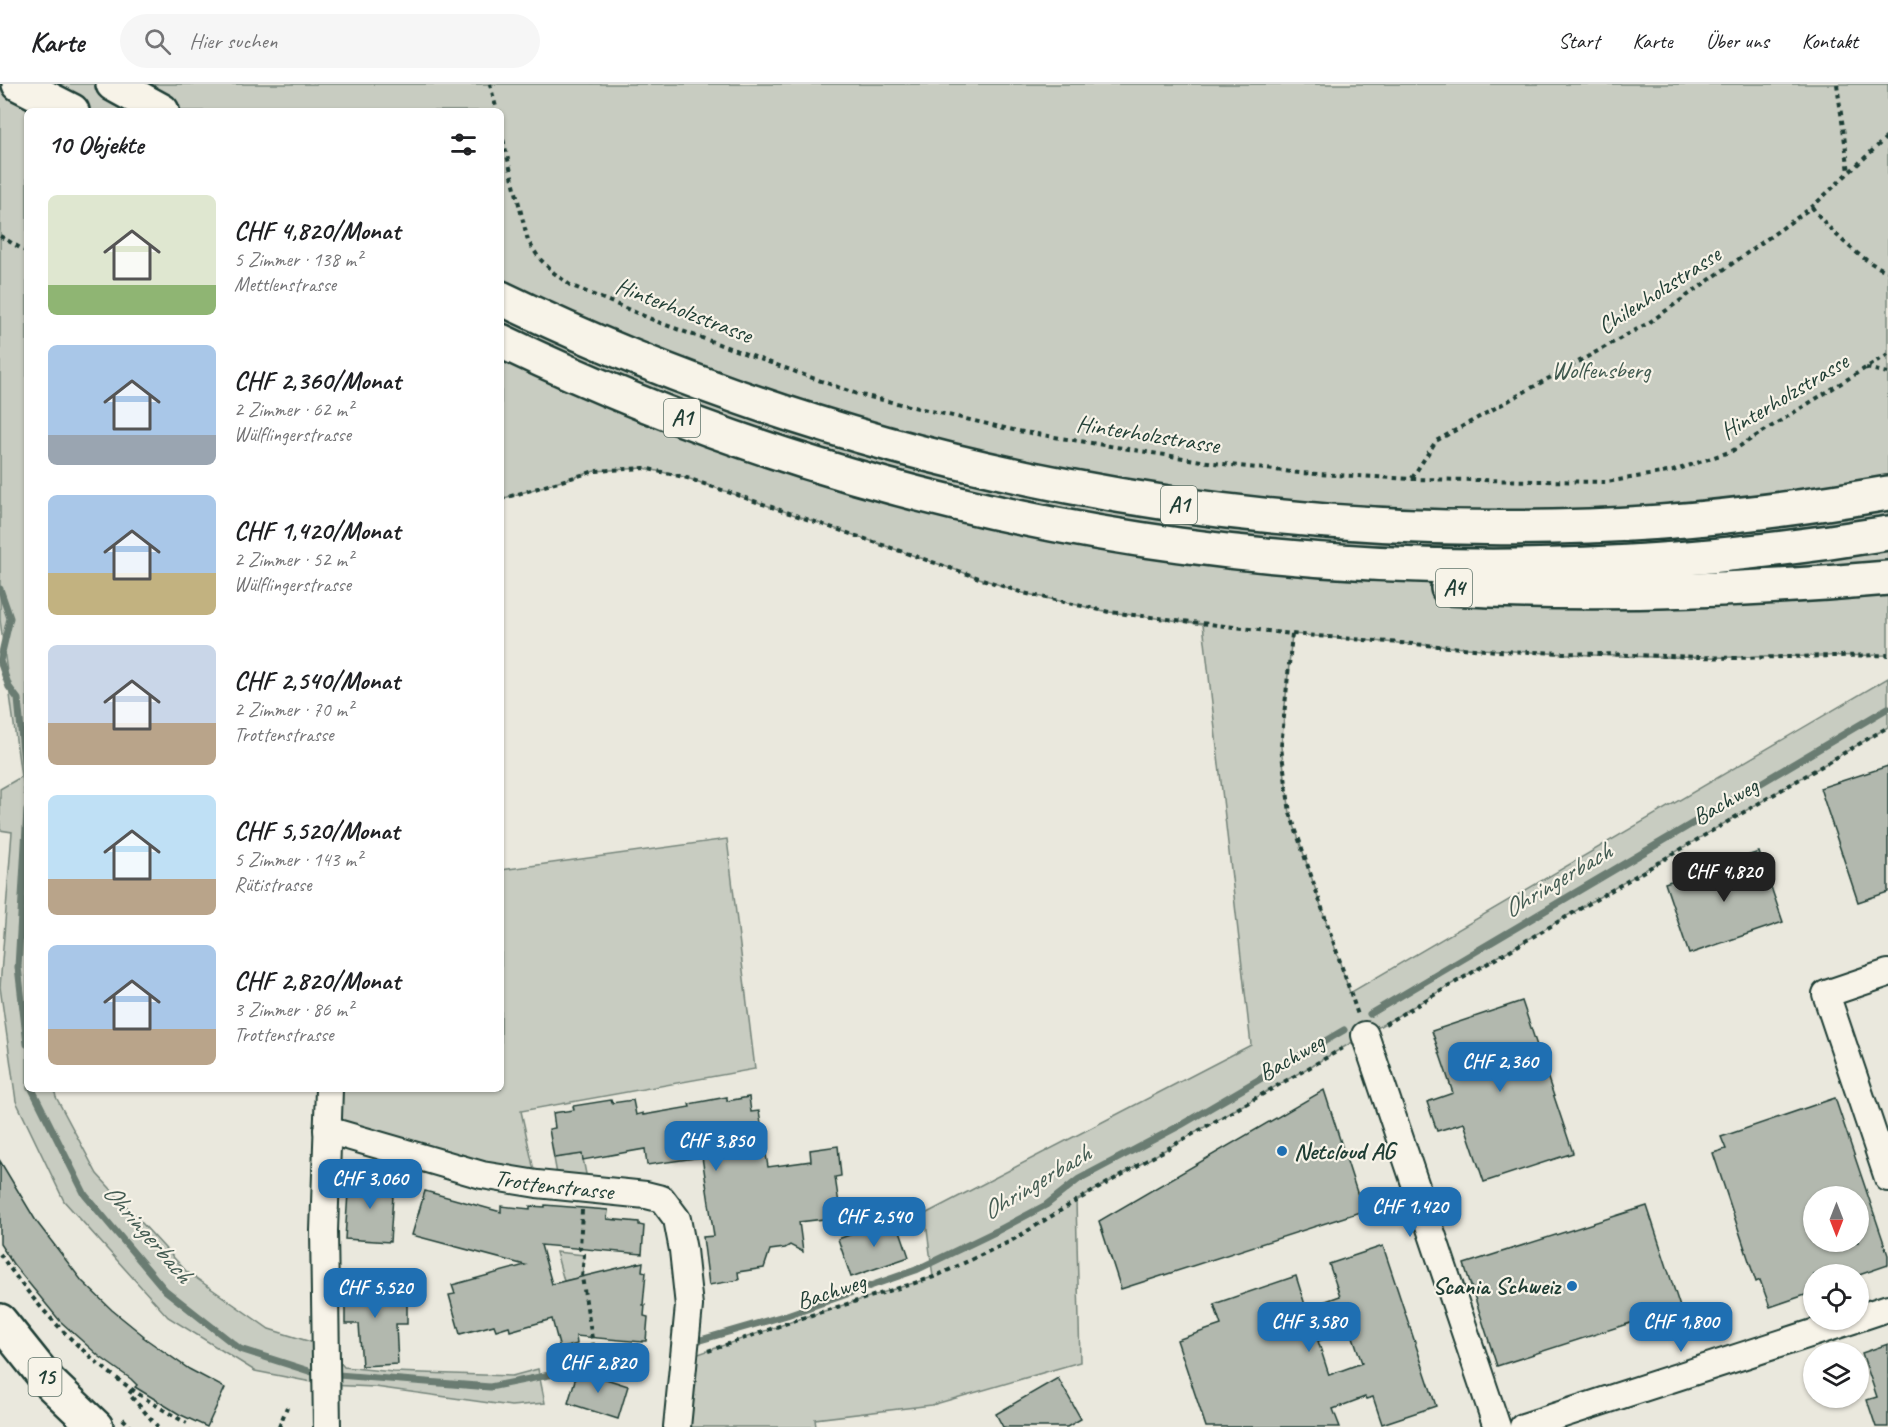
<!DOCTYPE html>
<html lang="de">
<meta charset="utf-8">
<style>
:root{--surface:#fff;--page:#f6f6f6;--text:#202124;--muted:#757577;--line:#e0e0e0;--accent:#1f6fb2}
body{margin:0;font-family:Caveat,sans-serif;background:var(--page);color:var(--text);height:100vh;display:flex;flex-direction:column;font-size:22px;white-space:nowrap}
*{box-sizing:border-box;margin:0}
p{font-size:20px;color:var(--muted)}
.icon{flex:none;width:33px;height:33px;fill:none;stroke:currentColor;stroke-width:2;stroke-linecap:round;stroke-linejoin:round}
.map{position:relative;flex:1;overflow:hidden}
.details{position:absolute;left:24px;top:24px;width:480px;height:984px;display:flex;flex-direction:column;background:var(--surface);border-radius:9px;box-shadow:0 2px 4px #0004}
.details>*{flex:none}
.needle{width:39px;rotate:180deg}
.fabs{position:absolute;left:1803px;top:1102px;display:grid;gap:12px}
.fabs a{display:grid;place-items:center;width:66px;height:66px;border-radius:50%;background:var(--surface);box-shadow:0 2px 4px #0004;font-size:30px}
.price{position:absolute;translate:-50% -51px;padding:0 14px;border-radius:12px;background:var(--accent);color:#fff;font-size:20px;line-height:39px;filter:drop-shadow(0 2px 3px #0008)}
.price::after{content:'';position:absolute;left:50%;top:36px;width:18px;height:14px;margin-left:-9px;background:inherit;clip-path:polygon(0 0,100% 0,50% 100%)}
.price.on{background:#222;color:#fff}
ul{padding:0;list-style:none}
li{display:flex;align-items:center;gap:18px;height:150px;padding:0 24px}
li span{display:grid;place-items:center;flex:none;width:168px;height:120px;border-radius:9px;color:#555}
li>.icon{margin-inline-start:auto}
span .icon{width:72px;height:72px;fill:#fffc;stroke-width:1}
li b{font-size:26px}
h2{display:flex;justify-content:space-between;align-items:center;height:72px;padding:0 24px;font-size:26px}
header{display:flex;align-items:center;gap:36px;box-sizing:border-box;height:84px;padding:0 30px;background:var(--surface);border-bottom:2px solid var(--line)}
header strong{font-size:28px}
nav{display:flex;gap:33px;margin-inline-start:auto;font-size:21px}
.search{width:420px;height:54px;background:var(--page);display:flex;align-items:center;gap:15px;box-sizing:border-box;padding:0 21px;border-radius:33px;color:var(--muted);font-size:22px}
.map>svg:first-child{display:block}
.green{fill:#c8ccc1;stroke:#74847a;stroke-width:1.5}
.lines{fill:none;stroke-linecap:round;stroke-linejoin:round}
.stream{stroke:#6a7c72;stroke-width:7}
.building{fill:#b2b8ae;stroke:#1f3d34;stroke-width:1.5;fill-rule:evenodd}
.street-casing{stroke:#1f3d34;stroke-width:30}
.primary-casing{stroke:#1f3d34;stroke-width:38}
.highway-casing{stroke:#1f3d34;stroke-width:38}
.path{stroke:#1f3d34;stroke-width:4;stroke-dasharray:4.5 4.5;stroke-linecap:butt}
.street{stroke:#f7f3e8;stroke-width:26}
.primary{stroke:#f7f3e8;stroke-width:33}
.highway{stroke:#f7f3e8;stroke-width:33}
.poi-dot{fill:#1f6fb2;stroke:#f7f3e8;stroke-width:2}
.labels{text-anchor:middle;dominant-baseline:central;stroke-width:4.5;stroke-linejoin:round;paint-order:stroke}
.shield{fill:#f7f3e8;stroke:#60746a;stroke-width:1.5}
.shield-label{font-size:22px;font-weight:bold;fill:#1f3d34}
.street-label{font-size:24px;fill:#1f3d34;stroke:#f7f3e8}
.park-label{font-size:24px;fill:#415a50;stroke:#f7f3e8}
.poi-label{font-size:24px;font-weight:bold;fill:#1f3d34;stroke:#f7f3e8;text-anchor:start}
.water-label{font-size:26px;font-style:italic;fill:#445c53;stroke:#f7f3e8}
</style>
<header>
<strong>Karte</strong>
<div class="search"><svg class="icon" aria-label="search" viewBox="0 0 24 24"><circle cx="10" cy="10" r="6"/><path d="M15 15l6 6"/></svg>Hier suchen</div>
<nav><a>Start</a><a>Karte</a><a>Über uns</a><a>Kontakt</a></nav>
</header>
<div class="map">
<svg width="1888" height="1343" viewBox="0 0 1888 1343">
<rect width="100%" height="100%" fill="#eae8dd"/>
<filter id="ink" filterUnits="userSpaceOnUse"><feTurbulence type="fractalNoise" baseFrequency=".0167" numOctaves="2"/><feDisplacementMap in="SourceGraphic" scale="12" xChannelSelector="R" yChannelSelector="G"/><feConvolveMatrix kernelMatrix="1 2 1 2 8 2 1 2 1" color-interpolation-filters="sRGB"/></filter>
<g filter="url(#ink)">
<g class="green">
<path d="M 0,0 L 1888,0 L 1888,571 C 1809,572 1730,574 1651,573 C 1531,570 1412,561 1292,550 L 1281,663 L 1290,729 L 1350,909 L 1888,594 L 1888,643 L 1365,951 L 1076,1117 L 1080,1278 L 932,1321 L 815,1335 L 816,1343 L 677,1343 L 684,1275 L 802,1234 L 933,1193 L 925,1130 L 1251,961 L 1203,540 L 1109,528 L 1023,509 L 684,393 L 644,384 L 595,387 L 501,415 L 501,27 L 27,27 L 27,1005 L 54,1005 L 56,1013 L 97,1090 L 186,1187 L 269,1245 L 327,1263 L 344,1283 L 393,1288 L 512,1292 L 538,1285 L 545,1319 L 511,1322 L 375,1303 L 327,1301 L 255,1287 L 168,1233 L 64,1117 L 16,1017 L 0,903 L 12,748 L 0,746 L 0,705 L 21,693 L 0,536 Z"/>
<path d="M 727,755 L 755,985 L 521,1027 L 537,1100 L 327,1046 L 329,1005 L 501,1005 L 501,786 Z"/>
<path d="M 582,1070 L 587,1095 L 558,1096 L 554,1074 Z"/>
<path d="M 556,1168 L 584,1171 L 582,1193 L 564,1197 Z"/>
</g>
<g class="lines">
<g class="stream">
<path d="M 0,505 L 10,534 L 0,577 L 9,603 L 18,615 L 27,709"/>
<path d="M 27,726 L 18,883 L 27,960"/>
<path d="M 1370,930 L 1888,624"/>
<path d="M 32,1005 L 85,1111 L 165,1206 L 240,1265 L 312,1288"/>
<path d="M 697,1257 L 787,1231 L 916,1186 L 997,1147 L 1046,1121 L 1079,1095 L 1181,1041 L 1344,946"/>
<path d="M 338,1291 L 490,1303 L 569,1287"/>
</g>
</g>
<g class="building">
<path d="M 1888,682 L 1888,808 L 1858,818 L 1820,704 Z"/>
<path d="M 1759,768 L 1783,838 L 1689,870 L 1665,799 Z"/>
<path d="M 1522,917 L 1573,1069 L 1484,1098 L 1464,1039 L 1437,1047 L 1427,1018 L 1453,1009 L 1432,947 Z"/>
<path d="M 1324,1006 L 1363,1127 L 1121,1205 L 1099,1137 Z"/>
<path d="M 727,1013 L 727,1017 L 749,1013 L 751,1028 L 759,1027 L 768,1083 L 811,1077 L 810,1066 L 838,1062 L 841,1092 L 835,1093 L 841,1133 L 799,1138 L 803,1168 L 790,1161 L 785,1164 L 770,1166 L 764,1184 L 738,1188 L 739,1196 L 709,1201 L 703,1153 L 714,1152 L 702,1073 L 647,1081 L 645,1065 L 583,1076 L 582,1070 L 554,1074 L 549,1045 L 555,1044 L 553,1029 L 574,1026 L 573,1022 L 611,1016 L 612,1019 L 633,1016 L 636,1031 L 643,1029 L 643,1031 L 690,1023 L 689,1020 Z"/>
<path d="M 1835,1014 L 1888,1171 L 1888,1181 L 1859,1191 L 1814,1191 L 1814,1208 L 1770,1223 L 1760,1196 L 1756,1198 L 1713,1069 L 1726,1065 L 1721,1053 ZM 1814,1113 L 1858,1113 L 1858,1158 L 1814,1158 Z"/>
<path d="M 0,1077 L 36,1137 L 82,1197 L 112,1226 L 144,1252 L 143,1253 L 189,1285 L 225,1304 L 207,1343 L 179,1330 L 135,1303 L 137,1301 L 131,1295 L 100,1273 L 60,1237 L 13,1180 L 0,1160 Z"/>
<path d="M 349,1093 L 394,1096 L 390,1158 L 345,1155 Z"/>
<path d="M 425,1107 L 501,1128 L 501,1122 L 530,1125 L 530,1122 L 545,1123 L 545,1121 L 608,1126 L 607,1135 L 639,1138 L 639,1141 L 644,1142 L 642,1170 L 541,1161 L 552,1200 L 643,1178 L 642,1187 L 646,1188 L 643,1221 L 645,1221 L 644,1232 L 648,1233 L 646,1257 L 642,1257 L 642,1258 L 576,1252 L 577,1260 L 560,1265 L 552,1235 L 510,1247 L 509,1242 L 496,1246 L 494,1241 L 460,1250 L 449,1211 L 455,1210 L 452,1201 L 525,1181 L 412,1151 Z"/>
<path d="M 1647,1122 L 1680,1223 L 1497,1282 L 1464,1180 Z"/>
<path d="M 896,1135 L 909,1173 L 851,1193 L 838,1155 Z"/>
<path d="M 1383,1162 L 1436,1322 L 1382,1340 L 1373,1313 L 1366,1315 L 1365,1313 L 1333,1325 L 1340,1343 L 1206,1343 L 1177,1256 L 1221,1241 L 1214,1220 L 1296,1192 L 1306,1224 L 1340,1212 L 1329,1180 ZM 1351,1247 L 1362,1279 L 1329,1291 L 1318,1257 Z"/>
<path d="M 345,1196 L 388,1196 L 387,1210 L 407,1213 L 407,1240 L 396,1240 L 398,1280 L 362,1282 L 359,1240 L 345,1240 Z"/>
<path d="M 1888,1260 L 1888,1343 L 1876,1343 L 1867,1316 L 1877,1313 L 1862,1269 Z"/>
<path d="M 578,1286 L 628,1302 L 618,1335 L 568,1319 Z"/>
<path d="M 1058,1294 L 1081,1335 L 1067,1343 L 1003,1343 L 996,1330 Z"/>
</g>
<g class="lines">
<defs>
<g id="street">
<path d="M 1888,889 L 1826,910 L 1888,1094"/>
<path d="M 1365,951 L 1497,1343"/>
<path id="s1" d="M 327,1046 L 482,1091 L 537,1100 L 646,1111 L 662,1115 L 677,1135 L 683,1166 L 689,1222 L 677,1343"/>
<path d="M 1858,1234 L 1888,1224"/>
<path d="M 327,1343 L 324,1147 L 329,1005"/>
<path d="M 1523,1343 L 1853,1236"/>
</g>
<path id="primary" d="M 0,1237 L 49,1298 L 96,1343"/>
<g id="highway">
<path d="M 19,0 L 72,27"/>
<path d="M 113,0 L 162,27"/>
<path d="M 501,214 C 861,388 1262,466 1661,438 C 1737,432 1813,422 1888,409"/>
<path d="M 501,257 C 934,466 1415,528 1888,449"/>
<path d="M 1448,504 C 1595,512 1742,507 1888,494"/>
</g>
</defs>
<use href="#street" class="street-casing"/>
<use href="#primary" class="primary-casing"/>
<use href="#highway" class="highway-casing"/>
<g class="path">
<path d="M 490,0 L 497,27"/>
<path d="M 1837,0 L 1849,88"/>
<path d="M 501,47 L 528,157 L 539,174 L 554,189 L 570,201 L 663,240 L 857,310 L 1018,347 L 1214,379 L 1300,389 L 1411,395 L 1606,398 L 1673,387 L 1732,367 L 1888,270"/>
<path d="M 1812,123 C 1826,143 1865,181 1888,187"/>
<path d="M 0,152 L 27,168"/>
<path d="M 1866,284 L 1888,289"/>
<path d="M 1412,394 L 1436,357 L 1650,238 L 1812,123 L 1888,52"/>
<path d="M 501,415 L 595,387 L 644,384 L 684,393 L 1023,509 L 1109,528 L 1292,550 L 1498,567 L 1734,574 L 1888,571"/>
<path d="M 1292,550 L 1281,663 L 1290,729 L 1358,931"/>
<path d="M 1385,940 L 1888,643"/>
<path d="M 582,1126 L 580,1165 L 584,1171 L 582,1193 L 595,1273"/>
<path d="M 0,1170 C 48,1241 111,1299 187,1339"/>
<path d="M 708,1267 L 802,1234 L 934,1193 L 1011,1157 L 1076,1117 L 1345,963"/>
<path d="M 132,1306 L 129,1310 L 158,1343"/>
<path d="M 123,1335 L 131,1343"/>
<path d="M 279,1343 L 287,1323"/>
</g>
<use href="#street" class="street"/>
<use href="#primary" class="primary"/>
<use href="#highway" class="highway"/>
</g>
</g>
<g class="poi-dot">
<circle cx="1282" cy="1067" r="6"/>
<circle cx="1572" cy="1202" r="6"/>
</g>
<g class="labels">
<g class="shield">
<rect x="664" y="315" width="36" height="38" rx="4.5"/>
<rect x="1161" y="402" width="36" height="38" rx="4.5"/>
<rect x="1436" y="485" width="36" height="38" rx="4.5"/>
<rect x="28.5" y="1274" width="33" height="38" rx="4.5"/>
</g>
<g class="shield-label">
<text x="682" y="334">A1</text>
<text x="1179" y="421">A1</text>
<text x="1454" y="504">A4</text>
<text x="45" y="1293">15</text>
</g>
<g class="street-label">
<text transform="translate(1659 206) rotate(-33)">Chilenholzstrasse</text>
<text transform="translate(684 226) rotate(21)">Hinterholzstrasse</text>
<text transform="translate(1784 312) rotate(-31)">Hinterholzstrasse</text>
<text transform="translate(1148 350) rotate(9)">Hinterholzstrasse</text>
<text transform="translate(1725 717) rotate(-30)">Bachweg</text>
<text transform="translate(1291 973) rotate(-30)">Bachweg</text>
<text stroke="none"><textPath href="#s1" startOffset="234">Trottenstrasse</textPath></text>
<text transform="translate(831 1207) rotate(-18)">Bachweg</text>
</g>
<g class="park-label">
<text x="1601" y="286">Wolfensberg</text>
</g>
<g class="poi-label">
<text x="1294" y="1067">Netcloud AG</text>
<text x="1560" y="1202" text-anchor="end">Scania Schweiz</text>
</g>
<g class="water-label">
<text transform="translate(1557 796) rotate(-31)">Ohringerbach</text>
<text transform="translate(1036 1098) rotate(-31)">Ohringerbach</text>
<text transform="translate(148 1149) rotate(49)">Ohringerbach</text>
</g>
</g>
</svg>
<div class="fabs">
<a><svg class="needle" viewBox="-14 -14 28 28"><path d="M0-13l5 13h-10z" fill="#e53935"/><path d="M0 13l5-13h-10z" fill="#757577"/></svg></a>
<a><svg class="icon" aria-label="locate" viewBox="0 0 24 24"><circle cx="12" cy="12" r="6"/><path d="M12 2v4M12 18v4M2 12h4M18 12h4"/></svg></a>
<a><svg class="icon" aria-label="layers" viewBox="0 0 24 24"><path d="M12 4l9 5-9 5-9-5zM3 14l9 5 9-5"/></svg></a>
</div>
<b class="price on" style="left:1724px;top:819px">CHF 4,820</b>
<b class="price" style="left:1500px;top:1009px">CHF 2,360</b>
<b class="price" style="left:716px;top:1088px">CHF 3,850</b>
<b class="price" style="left:370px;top:1126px">CHF 3,060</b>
<b class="price" style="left:1410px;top:1154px">CHF 1,420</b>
<b class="price" style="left:874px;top:1164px">CHF 2,540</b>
<b class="price" style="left:375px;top:1235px">CHF 5,520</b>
<b class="price" style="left:1309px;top:1269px">CHF 3,580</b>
<b class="price" style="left:1681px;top:1269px">CHF 1,800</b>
<b class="price" style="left:598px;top:1310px">CHF 2,820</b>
<section class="details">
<h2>10 Objekte<svg class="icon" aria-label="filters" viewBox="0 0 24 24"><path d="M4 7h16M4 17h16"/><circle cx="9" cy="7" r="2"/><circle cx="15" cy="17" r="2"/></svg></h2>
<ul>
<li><span style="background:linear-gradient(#dfe7d0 75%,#8fb573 0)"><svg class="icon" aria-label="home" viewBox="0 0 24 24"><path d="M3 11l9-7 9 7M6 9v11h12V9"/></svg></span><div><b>CHF 4,820/Monat</b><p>5 Zimmer · 138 m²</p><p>Mettlenstrasse</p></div></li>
<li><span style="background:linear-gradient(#a9c7e8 75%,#9aa5b1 0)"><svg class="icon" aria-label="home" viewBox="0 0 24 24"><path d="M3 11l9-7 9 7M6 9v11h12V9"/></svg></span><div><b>CHF 2,360/Monat</b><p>2 Zimmer · 62 m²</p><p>Wülflingerstrasse</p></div></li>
<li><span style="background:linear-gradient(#a9c7e8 65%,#c2b280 0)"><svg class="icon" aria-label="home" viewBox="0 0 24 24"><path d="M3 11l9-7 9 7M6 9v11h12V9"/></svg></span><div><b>CHF 1,420/Monat</b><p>2 Zimmer · 52 m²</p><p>Wülflingerstrasse</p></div></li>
<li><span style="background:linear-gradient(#c9d6e8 65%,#b9a48a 0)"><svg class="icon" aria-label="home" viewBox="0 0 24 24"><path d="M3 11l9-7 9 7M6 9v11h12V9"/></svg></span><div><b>CHF 2,540/Monat</b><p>2 Zimmer · 70 m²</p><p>Trottenstrasse</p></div></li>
<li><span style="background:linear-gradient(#bfe0f5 70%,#b9a48a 0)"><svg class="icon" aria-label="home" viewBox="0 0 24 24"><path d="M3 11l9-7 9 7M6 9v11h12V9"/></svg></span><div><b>CHF 5,520/Monat</b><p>5 Zimmer · 143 m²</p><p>Rütistrasse</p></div></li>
<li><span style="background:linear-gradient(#a9c7e8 70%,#b9a48a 0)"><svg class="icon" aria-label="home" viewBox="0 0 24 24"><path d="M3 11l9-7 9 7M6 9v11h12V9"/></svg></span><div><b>CHF 2,820/Monat</b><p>3 Zimmer · 86 m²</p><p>Trottenstrasse</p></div></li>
</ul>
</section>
</div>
